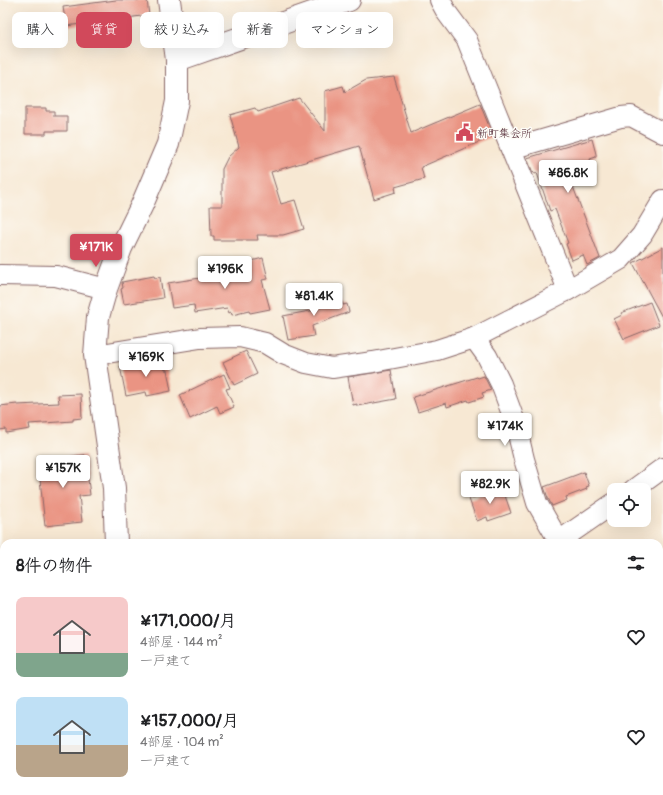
<!DOCTYPE html>
<html lang="ja">
<meta charset="utf-8">
<style>
:root{--surface:#fff;--page:#f6f6f6;--text:#202124;--muted:#757577;--accent:#d1495b}
body{margin:0;font-family:Pangolin,"Klee One",sans-serif;background:var(--page);color:var(--text);height:100vh;display:flex;flex-direction:column;font-size:15px;white-space:nowrap}
*{box-sizing:border-box;margin:0}
p{font-size:13px;color:var(--muted)}
.icon{flex:none;width:22px;height:22px;fill:none;stroke:currentColor;stroke-width:2;stroke-linecap:round;stroke-linejoin:round}
.map{position:relative;flex:1;overflow:hidden}
.sheet{position:absolute;left:0px;top:539px;width:663px;height:256px;display:flex;flex-direction:column;background:var(--surface);border-radius:12px 12px 0 0;box-shadow:0 4px 16px #0002}
.sheet>*{flex:none}
.guide{position:absolute;left:12px;top:12px;width:400px;height:36px;display:flex;gap:8px}
.buttons{position:absolute;left:607px;top:483px;display:grid;gap:8px}
.buttons a{display:grid;place-items:center;width:44px;height:44px;border-radius:8px;background:var(--surface);box-shadow:0 4px 16px #0002;font-size:20px}
.price{position:absolute;translate:-50% -34px;padding:0 9px;border-radius:4px;background:#fff;color:#222;font-size:13px;line-height:26px;filter:drop-shadow(0 1px 2px #0008)}
.price::after{content:'';position:absolute;left:50%;top:24px;width:12px;height:9px;margin-left:-6px;background:inherit;clip-path:polygon(0 0,100% 0,50% 100%)}
.price.on{background:var(--accent);color:#fff}
ul{padding:0;list-style:none}
li{display:flex;align-items:center;gap:12px;height:100px;padding:0 16px}
li span{display:grid;place-items:center;flex:none;width:112px;height:80px;border-radius:8px;color:#555}
li>.icon{margin-inline-start:auto}
span .icon{width:48px;height:48px;fill:#fffc;stroke-width:1}
li b{font-size:17px}
h2{display:flex;justify-content:space-between;align-items:center;height:48px;padding:0 16px;font-size:17px}
.pill{padding:0 14px;border-radius:8px;background:var(--surface);box-shadow:0 4px 16px #0002;font-size:14px;line-height:36px}
.pill.on{background:var(--accent);color:#fff}
.map>svg:first-child{display:block}
.building{fill:#ea9483}
.lines{fill:none;stroke-linecap:round;stroke-linejoin:round}
.minor-casing{stroke:#876566;stroke-width:22}
.tertiary-casing{stroke:#876566;stroke-width:24}
.minor{stroke:#fff;stroke-width:20}
.tertiary{stroke:#fff;stroke-width:22}
.labels{text-anchor:middle;dominant-baseline:central;stroke-width:3;stroke-linejoin:round;paint-order:stroke}
.poi-label{font-size:11px;fill:#4a1f2b;stroke:#fdfcf7;text-anchor:start}
</style>
<div class="map">
<svg width="663" height="795" viewBox="0 0 663 795">
<rect width="100%" height="100%" fill="#fdfcf7"/>
<filter id="ink" filterUnits="userSpaceOnUse"><feTurbulence type="fractalNoise" baseFrequency=".025" numOctaves="2"/><feDisplacementMap in="SourceGraphic" scale="8" xChannelSelector="R" yChannelSelector="G"/><feConvolveMatrix kernelMatrix="1 2 1 2 8 2 1 2 1" color-interpolation-filters="sRGB"/></filter>
<filter id="wash" filterUnits="userSpaceOnUse"><feTurbulence type="fractalNoise" baseFrequency=".012" numOctaves="4" result="noise"/><feDisplacementMap in="SourceGraphic" scale="16" xChannelSelector="R" yChannelSelector="G"/><feGaussianBlur stdDeviation="0.9" result="paint"/><feColorMatrix in="noise" values="0 0 0 0 0 0 0 0 0 0 0 0 0 0 0 0 0 1.4 0 .05"/><feComposite in="paint" operator="in"/></filter>
<g filter="url(#wash)">
<rect width="100%" height="100%" fill="#f7e8d3"/>
<g id="blocks">
<g class="building">
<path d="M 116,0 L 147,0 L 149,15 L 66,26 L 63,7 Z"/>
<path d="M 394,77 L 411,133 L 480,104 L 493,136 L 421,167 L 424,179 L 395,187 L 396,192 L 374,199 L 359,146 L 271,172 L 281,204 L 295,200 L 304,229 L 283,235 L 257,235 L 258,240 L 214,240 L 214,236 L 211,236 L 210,206 L 222,206 L 222,169 L 228,157 L 239,147 L 230,115 L 255,108 L 258,112 L 299,98 L 325,131 L 325,91 L 343,86 L 345,92 L 366,80 Z"/>
<path d="M 25,108 L 46,108 L 46,111 L 54,111 L 54,116 L 67,116 L 67,131 L 46,131 L 46,134 L 25,134 Z"/>
<path d="M 592,139 L 596,154 L 596,157 L 590,159 L 592,166 L 569,176 L 600,258 L 587,265 L 583,255 L 572,260 L 566,244 L 568,243 L 555,209 L 550,211 L 537,173 L 535,174 L 534,172 L 533,173 L 527,158 Z"/>
<path d="M 663,247 L 663,319 L 633,263 Z"/>
<path d="M 263,258 L 268,279 L 262,280 L 270,309 L 250,313 L 249,311 L 232,315 L 231,312 L 229,313 L 227,308 L 195,313 L 194,305 L 172,308 L 168,283 L 226,274 L 224,268 Z"/>
<path d="M 154,276 L 155,278 L 160,277 L 163,298 L 124,304 L 121,289 L 123,288 L 122,282 Z"/>
<path d="M 338,293 L 343,305 L 347,304 L 349,312 L 312,326 L 314,336 L 288,340 L 283,316 L 315,310 L 313,303 Z"/>
<path d="M 650,302 L 659,325 L 624,339 L 614,319 L 622,315 L 621,313 Z"/>
<path d="M 246,351 L 257,374 L 234,385 L 223,362 Z"/>
<path d="M 163,359 L 165,370 L 167,370 L 171,391 L 147,396 L 146,392 L 126,396 L 120,366 Z"/>
<path d="M 391,370 L 396,399 L 357,406 L 357,404 L 353,405 L 348,377 Z"/>
<path d="M 224,374 L 230,388 L 226,389 L 234,407 L 220,413 L 217,406 L 190,419 L 180,395 Z"/>
<path d="M 484,376 L 491,390 L 482,393 L 484,397 L 469,402 L 468,400 L 447,407 L 446,403 L 418,412 L 413,397 L 477,377 L 478,378 Z"/>
<path d="M 81,394 L 82,418 L 73,419 L 73,421 L 29,424 L 30,429 L 6,433 L 6,429 L 0,430 L 0,406 L 17,404 L 17,405 L 59,403 L 58,395 Z"/>
<path d="M 85,455 L 90,495 L 79,496 L 82,522 L 45,526 L 38,460 Z"/>
<path d="M 584,472 L 589,486 L 586,487 L 587,489 L 566,497 L 567,500 L 552,506 L 548,498 L 544,487 Z"/>
<path d="M 502,487 L 511,513 L 488,521 L 487,517 L 477,521 L 469,499 Z"/>
</g>
</g>
</g>
<g filter="url(#ink)">
<use href="#blocks" fill-opacity="0" stroke="#876566" stroke-width="1"/>
<g class="lines">
<defs>
<g id="minor">
<path d="M 440,0 L 447,13 L 467,40 L 568,290"/>
<path d="M 511,149 L 621,117 L 631,116 L 663,133"/>
<path d="M 0,275 L 56,276 L 106,289"/>
<path d="M 474,338 L 487,356 L 501,384 L 515,422 L 524,459 L 537,503 L 560,543"/>
<path d="M 95,355 L 200,338 L 240,337 L 265,343 L 283,354 L 306,363 L 332,368 L 373,362 L 437,350 L 474,338 L 568,290 L 621,259 L 642,235 L 663,200"/>
<path d="M 633,490 L 663,468"/>
<path d="M 559,541 L 614,503"/>
<path d="M 0,762 L 4,765"/>
<path d="M 43,791 L 49,795"/>
<path d="M 640,795 L 658,791"/>
</g>
<g id="tertiary">
<path d="M 177,60 L 349,0"/>
<path d="M 116,543 L 114,488 L 95,355 L 98,317 L 106,289 L 121,248 L 142,205 L 168,144 L 177,101 L 177,60 L 169,0"/>
<path d="M 118,795 L 118,791"/>
</g>
</defs>
<use href="#minor" class="minor-casing"/>
<use href="#tertiary" class="tertiary-casing"/>
<use href="#minor" class="minor"/>
<use href="#tertiary" class="tertiary"/>
</g>
</g>
<defs>
<symbol id="civic-bare" viewBox="-9 -9 18 18"><path d="M-.6-6.5H3V-4.5H.6V-3L4-1V1h2V6H-6V1h2V-1L-.6-3ZM-1.2 2.5V6h2.4V2.5Z" fill="#d1495b" stroke="#fdfcf7" stroke-width="2.5" paint-order="stroke"/></symbol>
</defs>
<g fill-rule="evenodd">
<use href="#civic-bare" x="452" y="120" width="25" height="25"/>
</g>
<g class="labels">
<g class="poi-label">
<text x="477" y="133">新町集会所</text>
</g>
</g>
</svg>
<div class="buttons">
<a><svg class="icon" aria-label="locate" viewBox="0 0 24 24"><circle cx="12" cy="12" r="6"/><path d="M12 2v4M12 18v4M2 12h4M18 12h4"/></svg></a>
</div>
<b class="price" style="left:568px;top:194px">¥86.8K</b>
<b class="price on" style="left:96px;top:268px">¥171K</b>
<b class="price" style="left:225px;top:290px">¥196K</b>
<b class="price" style="left:314px;top:317px">¥81.4K</b>
<b class="price" style="left:146px;top:378px">¥169K</b>
<b class="price" style="left:505px;top:447px">¥174K</b>
<b class="price" style="left:63px;top:489px">¥157K</b>
<b class="price" style="left:490px;top:505px">¥82.9K</b>
<div class="guide">
<a class="pill">購入</a>
<a class="pill on">賃貸</a>
<a class="pill">絞り込み</a>
<a class="pill">新着</a>
<a class="pill">マンション</a>
</div>
<section class="sheet">
<h2>8件の物件<svg class="icon" aria-label="filters" viewBox="0 0 24 24"><path d="M4 7h16M4 17h16"/><circle cx="9" cy="7" r="2"/><circle cx="15" cy="17" r="2"/></svg></h2>
<ul>
<li><span style="background:linear-gradient(#f6c9c9 70%,#7fa58c 0)"><svg class="icon" aria-label="home" viewBox="0 0 24 24"><path d="M3 11l9-7 9 7M6 9v11h12V9"/></svg></span><div><b>¥171,000/月</b><p>4部屋 · 144 m²</p><p>一戸建て</p></div><svg class="icon" aria-label="heart" viewBox="0 0 24 24"><path d="M12 20l-8-8c-3-5 5-10 8-4 3-6 11-1 8 4z"/></svg></li>
<li><span style="background:linear-gradient(#bfe0f5 60%,#b9a48a 0)"><svg class="icon" aria-label="home" viewBox="0 0 24 24"><path d="M3 11l9-7 9 7M6 9v11h12V9"/></svg></span><div><b>¥157,000/月</b><p>4部屋 · 104 m²</p><p>一戸建て</p></div><svg class="icon" aria-label="heart" viewBox="0 0 24 24"><path d="M12 20l-8-8c-3-5 5-10 8-4 3-6 11-1 8 4z"/></svg></li>
</ul>
</section>
</div>
